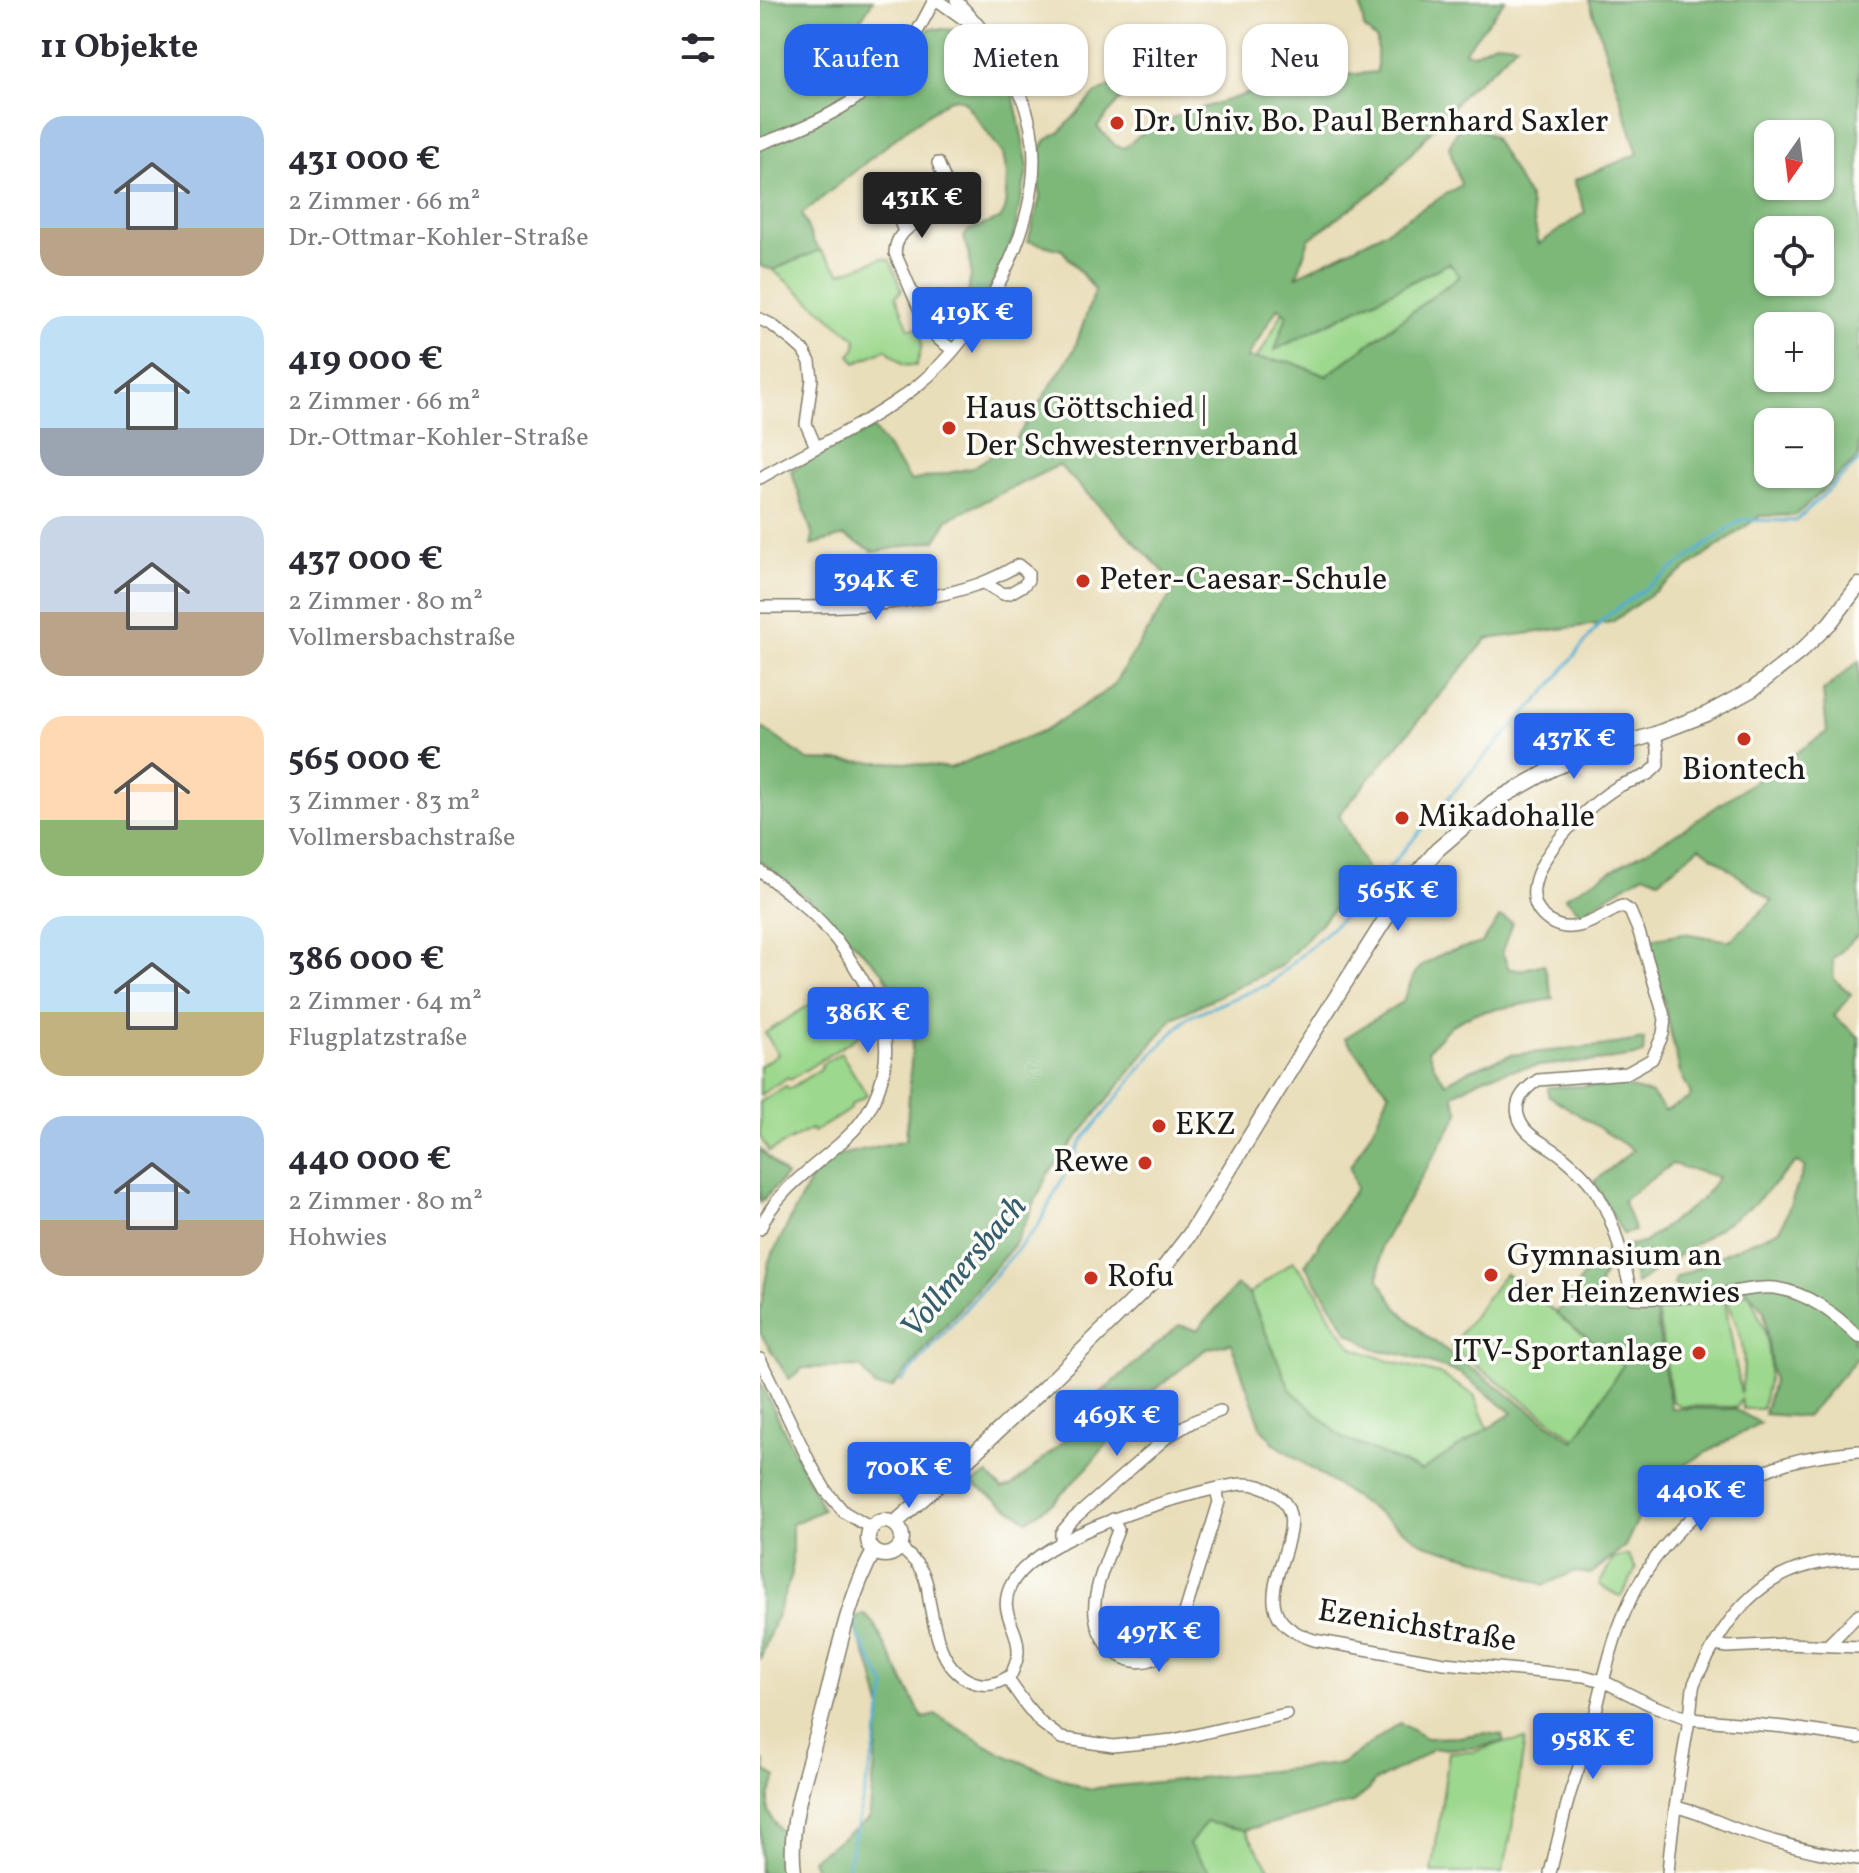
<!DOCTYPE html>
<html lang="de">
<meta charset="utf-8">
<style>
:root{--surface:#fff;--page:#f7f7f7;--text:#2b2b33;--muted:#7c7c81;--accent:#2563eb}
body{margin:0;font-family:Vollkorn,serif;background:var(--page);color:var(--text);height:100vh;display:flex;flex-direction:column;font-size:30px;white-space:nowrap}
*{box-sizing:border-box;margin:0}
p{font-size:26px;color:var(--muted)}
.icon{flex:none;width:44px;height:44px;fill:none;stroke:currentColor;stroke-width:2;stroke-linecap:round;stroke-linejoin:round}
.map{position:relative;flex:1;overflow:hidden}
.drawer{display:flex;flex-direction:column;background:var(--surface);width:760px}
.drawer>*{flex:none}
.top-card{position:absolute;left:24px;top:24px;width:760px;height:72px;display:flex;gap:16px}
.needle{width:52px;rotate:194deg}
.buttons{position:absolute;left:994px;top:120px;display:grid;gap:16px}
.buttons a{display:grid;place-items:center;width:80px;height:80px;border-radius:16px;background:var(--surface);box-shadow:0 2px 6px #0004;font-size:40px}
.price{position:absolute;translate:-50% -68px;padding:0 18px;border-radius:8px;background:var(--accent);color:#fff;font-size:26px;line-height:52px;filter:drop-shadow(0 2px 4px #0008)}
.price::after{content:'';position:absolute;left:50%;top:48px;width:24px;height:18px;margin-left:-12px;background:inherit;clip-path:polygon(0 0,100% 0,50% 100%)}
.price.current{background:#222;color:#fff}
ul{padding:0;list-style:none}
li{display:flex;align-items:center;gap:24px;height:200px;padding:0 40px}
li span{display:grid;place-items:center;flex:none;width:224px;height:160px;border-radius:24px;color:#555}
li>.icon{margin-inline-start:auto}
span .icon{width:96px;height:96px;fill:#fffc;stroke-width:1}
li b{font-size:34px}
h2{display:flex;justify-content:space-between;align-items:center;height:96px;padding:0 40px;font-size:34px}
.tag{padding:0 28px;border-radius:24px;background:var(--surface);box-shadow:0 2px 6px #0004;font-size:28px;line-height:72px}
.tag.current{background:var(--accent);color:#fff}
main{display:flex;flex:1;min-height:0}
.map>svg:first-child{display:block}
.green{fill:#9cd88d;stroke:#5c7a54;stroke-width:2}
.forest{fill:#7db878;stroke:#4c6a4a;stroke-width:2;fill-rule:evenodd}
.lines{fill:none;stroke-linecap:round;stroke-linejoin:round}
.stream{stroke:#53aed1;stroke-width:3}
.minor-casing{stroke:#827d6b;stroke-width:14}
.major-casing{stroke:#827d6b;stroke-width:17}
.minor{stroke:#fff;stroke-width:11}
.major{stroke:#fff;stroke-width:14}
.poi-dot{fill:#c8321e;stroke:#fdfcf7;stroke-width:3}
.labels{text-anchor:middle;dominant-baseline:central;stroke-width:7;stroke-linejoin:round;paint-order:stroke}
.poi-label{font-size:32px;fill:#1c1c1c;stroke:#fdfcf7;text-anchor:start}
.street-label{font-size:32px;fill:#1c1c1c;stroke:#fdfcf7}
.water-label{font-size:34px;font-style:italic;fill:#355e6d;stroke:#fdfcf7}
</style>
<main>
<section class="drawer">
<h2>11 Objekte<svg class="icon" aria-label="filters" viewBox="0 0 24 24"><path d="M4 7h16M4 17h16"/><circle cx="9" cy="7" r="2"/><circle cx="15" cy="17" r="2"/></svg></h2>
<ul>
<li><span style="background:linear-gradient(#a9c7e8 70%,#b9a48a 0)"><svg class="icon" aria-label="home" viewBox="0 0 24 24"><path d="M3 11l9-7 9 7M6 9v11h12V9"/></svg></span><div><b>431 000 €</b><p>2 Zimmer · 66 m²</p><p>Dr.-Ottmar-Kohler-Straße</p></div></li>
<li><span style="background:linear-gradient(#bfe0f5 70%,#9aa5b1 0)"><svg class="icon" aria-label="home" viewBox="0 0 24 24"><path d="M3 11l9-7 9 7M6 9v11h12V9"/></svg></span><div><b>419 000 €</b><p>2 Zimmer · 66 m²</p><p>Dr.-Ottmar-Kohler-Straße</p></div></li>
<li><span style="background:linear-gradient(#c9d6e8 60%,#b9a48a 0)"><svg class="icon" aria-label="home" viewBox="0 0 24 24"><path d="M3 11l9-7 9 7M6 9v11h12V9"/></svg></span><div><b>437 000 €</b><p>2 Zimmer · 80 m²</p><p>Vollmersbachstraße</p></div></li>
<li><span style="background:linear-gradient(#ffd9b3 65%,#8fb573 0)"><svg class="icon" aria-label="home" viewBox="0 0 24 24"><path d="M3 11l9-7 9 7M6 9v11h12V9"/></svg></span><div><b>565 000 €</b><p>3 Zimmer · 83 m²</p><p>Vollmersbachstraße</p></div></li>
<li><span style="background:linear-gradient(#bfe0f5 60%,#c2b280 0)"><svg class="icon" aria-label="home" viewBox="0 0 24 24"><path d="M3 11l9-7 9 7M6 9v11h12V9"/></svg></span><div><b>386 000 €</b><p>2 Zimmer · 64 m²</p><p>Flugplatzstraße</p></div></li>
<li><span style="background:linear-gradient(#a9c7e8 65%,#b9a48a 0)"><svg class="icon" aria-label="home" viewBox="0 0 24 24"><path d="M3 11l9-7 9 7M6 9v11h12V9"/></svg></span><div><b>440 000 €</b><p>2 Zimmer · 80 m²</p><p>Hohwies</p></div></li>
</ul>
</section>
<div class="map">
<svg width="1099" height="1873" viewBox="0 0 1099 1873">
<rect width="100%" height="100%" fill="#fdfcf7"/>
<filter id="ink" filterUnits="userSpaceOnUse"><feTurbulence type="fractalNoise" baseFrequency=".0125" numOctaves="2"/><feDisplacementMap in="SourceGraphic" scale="16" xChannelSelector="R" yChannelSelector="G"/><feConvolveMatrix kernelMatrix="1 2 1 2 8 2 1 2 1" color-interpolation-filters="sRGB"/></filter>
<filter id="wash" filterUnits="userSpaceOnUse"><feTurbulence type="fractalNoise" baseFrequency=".006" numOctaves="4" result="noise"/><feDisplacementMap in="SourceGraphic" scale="32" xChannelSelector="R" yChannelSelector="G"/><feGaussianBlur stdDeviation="1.8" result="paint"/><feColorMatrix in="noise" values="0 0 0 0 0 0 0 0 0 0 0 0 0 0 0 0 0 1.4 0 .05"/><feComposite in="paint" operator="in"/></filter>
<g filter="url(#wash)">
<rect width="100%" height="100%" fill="#e9deba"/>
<g class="green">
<path d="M 60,250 L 81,273 L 122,258 L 130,260 L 142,290 L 136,296 L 149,329 L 157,328 C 166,339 160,354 156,366 L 143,365 L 126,349 L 96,363 L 90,355 C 96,349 98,346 95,338 L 13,270 Z"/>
<path d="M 689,263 L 701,275 L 566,376 L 531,362 L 495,359 L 503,349 L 523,311 L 527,315 L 516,349 Z"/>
<path d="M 71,991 L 100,1035 L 30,1080 L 28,1077 L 0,1095 L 0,1066 L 18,1054 L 5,1033 Z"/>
<path d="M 81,1053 L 107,1095 L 91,1105 L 91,1109 L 54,1132 L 51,1129 L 9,1152 L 0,1137 L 0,1102 L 26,1086 L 29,1089 L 62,1068 L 61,1065 Z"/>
<path d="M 533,1261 L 555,1288 L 572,1320 L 593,1348 L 629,1361 L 679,1374 L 714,1395 L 728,1429 L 661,1471 L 581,1437 L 530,1389 L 489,1294 Z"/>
<path d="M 745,1273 L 863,1365 L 816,1439 L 691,1347 Z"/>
<path d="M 989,1293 C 997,1311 1006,1330 1009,1350 C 1012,1369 1006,1390 1002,1409 L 983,1409 L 981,1400 L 977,1407 L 920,1406 L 912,1401 L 897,1308 L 965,1302 L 981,1394 C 988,1354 982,1334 966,1299 Z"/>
<path d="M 868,1555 L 876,1569 L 861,1597 L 839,1585 L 853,1558 Z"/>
<path d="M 765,1740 L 750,1841 L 742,1873 L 672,1873 L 689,1752 L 714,1752 L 744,1742 Z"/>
<path d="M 446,1822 L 485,1830 L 513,1873 L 451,1873 L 428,1845 Z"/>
</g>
<g class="forest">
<path d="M 0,0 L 113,0 L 88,39 L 118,91 L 147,58 L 170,28 L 194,30 L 214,35 L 233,54 L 252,88 L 268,166 L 253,238 L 230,289 L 212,318 L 205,314 L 211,274 L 210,260 L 204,237 L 209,230 L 240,219 L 245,210 L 247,175 L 243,154 L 204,101 L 196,98 L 188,100 L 147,129 L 42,214 L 53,241 L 60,250 L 13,270 L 0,266 Z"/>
<path d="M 590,0 L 745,0 L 704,52 L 713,54 L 736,42 L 757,44 L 734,68 L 708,89 L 625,183 L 549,239 L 537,276 L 617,236 L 701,185 L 689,147 L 703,120 L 733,137 L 769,198 L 779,244 L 825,212 L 814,180 L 878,154 L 829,0 L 1099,0 L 1099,457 L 1036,515 L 1000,516 L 852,622 L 727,639 L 579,815 L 608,872 L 521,966 L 413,1018 L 288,1174 L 255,1244 L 132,1388 L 115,1387 L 101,1367 L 43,1368 L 29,1379 L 0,1333 L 0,1311 L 9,1261 L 61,1159 L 146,1140 L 153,1031 L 123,972 L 58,907 L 0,861 L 0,726 L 48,760 L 149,763 L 190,768 L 285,730 L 352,687 L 417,585 L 299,465 L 188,519 L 176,540 L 115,552 L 84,536 L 51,545 L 53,536 L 31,470 L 113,428 L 151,481 L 212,468 L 255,440 L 314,350 L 335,290 L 302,250 L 268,241 L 280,198 L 278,176 L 281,148 L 286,140 L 300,132 L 334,95 L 379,70 L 379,77 L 337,127 L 356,146 L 364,148 L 393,124 L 496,91 L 516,72 L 545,75 L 552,83 L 564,84 L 565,77 L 617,72 L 617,40 L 604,28 L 601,7 ZM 1008,134 L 1060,134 L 1060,186 L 1008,186 ZM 1008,230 L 1060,230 L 1060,282 L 1008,282 ZM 689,263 L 700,276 L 566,376 L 531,362 L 487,358 L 518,307 L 527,315 L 515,350 ZM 1008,326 L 1060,326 L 1060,378 L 1008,378 ZM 1008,422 L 1060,422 L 1060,474 L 1008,474 Z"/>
<path d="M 1099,661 L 1099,934 L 1073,959 L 1074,979 L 1091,994 L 1074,1016 L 1099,1037 L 1099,1321 L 1093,1341 L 1099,1348 L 1099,1356 L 1046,1417 L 1004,1414 L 1013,1382 L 1004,1311 L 981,1284 L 925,1290 L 914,1285 L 916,1278 L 968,1252 L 1020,1230 L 1045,1167 L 1036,1162 L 994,1204 L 876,1284 L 867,1245 L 883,1243 L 942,1199 L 958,1177 L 912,1164 L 863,1200 L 875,1231 L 863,1234 L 834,1182 L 873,1150 L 788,1095 L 788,1087 L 859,1085 L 892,1094 L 905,1111 L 928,1099 L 931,1094 L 920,1072 L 889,939 L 924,933 L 970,941 L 1012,901 L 940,847 L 899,880 L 884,874 L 820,913 L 805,897 L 919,832 L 1067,732 L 1063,691 Z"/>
<path d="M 740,917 L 752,922 L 742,952 L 749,969 L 764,969 L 784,964 L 793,999 L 715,1013 L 690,1026 L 668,1050 L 674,1066 L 686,1083 L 710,1070 L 750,1055 L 850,1045 L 884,1039 L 883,1054 C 834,1066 781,1060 732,1075 C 718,1079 705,1088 693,1095 L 699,1113 L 621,1246 L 619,1279 L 637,1308 L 665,1335 L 814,1441 L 863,1365 L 796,1314 L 833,1263 L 845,1272 C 823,1316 868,1304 894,1303 L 911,1408 L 975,1409 L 1000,1423 L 897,1480 L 865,1546 L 831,1574 L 813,1572 L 784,1585 L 724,1561 L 664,1544 L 515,1444 L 502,1429 L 471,1343 L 446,1349 L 364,1415 L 366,1420 L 328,1467 L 295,1501 L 267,1520 L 212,1483 L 228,1474 L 242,1489 L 252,1486 L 339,1411 L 336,1397 L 419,1325 L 437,1330 L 477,1285 L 489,1294 L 530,1389 L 581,1437 L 661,1471 L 752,1413 L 700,1373 L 644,1355 L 617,1350 L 589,1333 L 545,1265 L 596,1188 L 590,1167 L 615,1125 L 629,1093 L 585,1038 L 643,1001 L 655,973 L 663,965 L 684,953 L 722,943 Z"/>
<path d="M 0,1149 L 26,1176 L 0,1203 Z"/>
<path d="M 0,1381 L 63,1510 L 32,1524 L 32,1574 L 0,1660 Z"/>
<path d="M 104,1614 L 114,1624 L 163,1718 L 176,1715 L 240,1753 L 326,1789 L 581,1764 L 640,1723 L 666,1738 L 699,1737 L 723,1733 L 742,1735 L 744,1742 L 714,1748 L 672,1749 L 657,1760 L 614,1782 L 609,1790 L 593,1803 L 485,1830 L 446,1822 L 429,1845 L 451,1873 L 57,1873 L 52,1859 L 109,1819 L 121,1707 L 112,1670 L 95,1629 L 97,1618 Z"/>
<path d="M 0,1758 L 5,1762 L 6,1772 L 17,1778 L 9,1796 L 9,1812 L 12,1819 L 22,1832 L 24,1873 L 0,1873 Z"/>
</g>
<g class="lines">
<g class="stream">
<path d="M 141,1382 L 278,1226 L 321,1142 L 395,1051 L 428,1017 L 509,984 L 599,903 L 708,775 L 790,687 L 844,618 L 981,520 L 1036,521 L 1099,461"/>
<path d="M 88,1873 L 88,1864 L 115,1747 L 126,1686 L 101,1641 L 94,1620 L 95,1617"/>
</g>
</g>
</g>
<g filter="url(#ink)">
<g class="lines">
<defs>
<g id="minor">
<path d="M 177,0 L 212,25"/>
<path d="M 0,144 C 56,124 112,99 147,48 C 157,33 166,16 174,0"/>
<path d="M 178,163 L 194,202 L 191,209 C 168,219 136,224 135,253 L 165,322 L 178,339 L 193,350"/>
<path d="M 124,182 L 143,229"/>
<path d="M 0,319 L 12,325 L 34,342 L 43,350 L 50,362 L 52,379 L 46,424 L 56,447"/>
<path d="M 0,478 C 52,448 110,423 157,386 C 222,334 282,226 273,142 C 271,122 264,101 256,83 C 243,52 219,25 196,0"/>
<path d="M 0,607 C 74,607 149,608 219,584 C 233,579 246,572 258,565 L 268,573 L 268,580 L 264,585 L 250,593 L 243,594 L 224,583"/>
<path d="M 895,734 L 898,749 L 898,765 C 883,782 874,777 856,788 C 825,807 739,886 789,921 C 814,938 840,916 862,906 L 870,911 L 879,932 L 905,1019 L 903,1034 L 892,1059 L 867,1073 L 778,1080 C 766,1088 754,1099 758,1115 C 763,1137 787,1143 802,1156 C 813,1165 825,1176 833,1187 C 856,1220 862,1260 873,1298 C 902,1299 937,1297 966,1293 C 982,1291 998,1286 1015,1288 C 1049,1293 1075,1314 1099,1337"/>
<path d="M 0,871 C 22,888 52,910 69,931 C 88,953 116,998 123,1026 C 132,1066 117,1109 87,1137 C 57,1166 17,1188 0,1229"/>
<path d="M 0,1359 L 50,1463 L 66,1491 L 84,1512 L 111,1528"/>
<path d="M 353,1519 L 358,1530 C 349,1555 332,1589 335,1615 C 341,1663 394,1681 418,1635 L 459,1502 L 456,1489"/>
<path d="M 301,1543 L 301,1533 L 312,1520 L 407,1437 L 434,1421 L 460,1411"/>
<path d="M 140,1547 C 147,1554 156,1561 161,1570 C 167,1579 168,1590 169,1600 C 175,1631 181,1673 216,1683 C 229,1687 240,1683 251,1675 C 254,1668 258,1660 258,1652 C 259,1627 238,1614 250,1587 C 270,1541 391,1505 437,1493 C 452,1490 470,1484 485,1484 C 496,1484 505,1487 514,1493 C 570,1528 459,1611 554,1640 L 684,1663 L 824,1676 L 843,1681 L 891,1705 L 930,1719 L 1025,1727 L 1099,1738"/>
<path d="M 1069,1644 L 1099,1614"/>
<path d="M 954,1645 L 968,1647 L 1026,1644 L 1099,1647"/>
<path d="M 247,1678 L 266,1705 L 280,1722 L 301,1738 L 353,1746 L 413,1740 L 526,1714"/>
<path d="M 916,1807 C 939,1812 959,1823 982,1831 C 1020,1844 1059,1854 1099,1859"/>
<path d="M 790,1873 C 797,1846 803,1817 811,1790 C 818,1769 826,1748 832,1727 C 841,1693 847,1659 859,1627 C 886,1551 949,1486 1027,1463 C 1051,1456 1074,1453 1099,1451"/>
<path d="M 908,1873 C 912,1822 920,1771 929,1720 C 932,1709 931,1695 934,1684 C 938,1673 946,1661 951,1651 C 983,1590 1029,1558 1099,1560"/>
</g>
<g id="major">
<circle cx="125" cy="1538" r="17"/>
<path d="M 135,1523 L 210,1457 L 284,1388 L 395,1279 L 430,1234 L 544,1048 L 645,888 L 677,850 L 733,802 L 792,769 L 824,756 L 895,734 L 947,714 L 993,689 L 1041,651 L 1070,623 L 1099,585"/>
<path d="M 34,1873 C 27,1818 49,1768 62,1716 C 77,1660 86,1602 114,1551"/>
</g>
</defs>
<use href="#minor" class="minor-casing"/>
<use href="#major" class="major-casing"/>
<use href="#minor" class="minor"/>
<use href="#major" class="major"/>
</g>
</g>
<g class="poi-dot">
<circle cx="357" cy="123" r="8"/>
<circle cx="189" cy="428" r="8"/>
<circle cx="323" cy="581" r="8"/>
<circle cx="984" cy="739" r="8"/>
<circle cx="642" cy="818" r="8"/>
<circle cx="399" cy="1126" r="8"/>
<circle cx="385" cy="1163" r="8"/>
<circle cx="731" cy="1275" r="8"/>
<circle cx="331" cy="1278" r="8"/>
<circle cx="939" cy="1353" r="8"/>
</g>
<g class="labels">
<g class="poi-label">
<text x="373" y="123">Dr. Univ. Bo. Paul Bernhard Saxler</text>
<text x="205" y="410">Haus Göttschied |<tspan x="205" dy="37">Der Schwesternverband</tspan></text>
<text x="339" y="581">Peter-Caesar-Schule</text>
<text x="984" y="771" text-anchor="middle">Biontech</text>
<text x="658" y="818">Mikadohalle</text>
<text x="415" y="1126">EKZ</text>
<text x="369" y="1163" text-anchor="end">Rewe</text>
<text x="747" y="1257">Gymnasium an<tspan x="747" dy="37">der Heinzenwies</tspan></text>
<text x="347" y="1278">Rofu</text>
<text x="923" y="1353" text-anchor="end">ITV-Sportanlage</text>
</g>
<g class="street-label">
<text transform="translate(657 1627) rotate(9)">Ezenichstraße</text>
</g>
<g class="water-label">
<text transform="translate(205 1268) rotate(-50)">Vollmersbach</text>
</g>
</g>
</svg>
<div class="buttons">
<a><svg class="needle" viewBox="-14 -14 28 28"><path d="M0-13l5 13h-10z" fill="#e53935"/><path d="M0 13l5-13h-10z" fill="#7c7c81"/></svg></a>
<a><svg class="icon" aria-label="locate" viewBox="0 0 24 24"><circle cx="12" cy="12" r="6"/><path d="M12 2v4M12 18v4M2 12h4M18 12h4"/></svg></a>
<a>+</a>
<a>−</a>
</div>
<b class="price current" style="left:162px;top:240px">431K €</b>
<b class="price" style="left:212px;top:355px">419K €</b>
<b class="price" style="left:116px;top:622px">394K €</b>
<b class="price" style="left:814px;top:781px">437K €</b>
<b class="price" style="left:638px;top:933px">565K €</b>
<b class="price" style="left:108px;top:1055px">386K €</b>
<b class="price" style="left:357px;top:1458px">469K €</b>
<b class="price" style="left:149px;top:1510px">700K €</b>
<b class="price" style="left:941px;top:1533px">440K €</b>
<b class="price" style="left:399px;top:1674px">497K €</b>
<b class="price" style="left:833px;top:1781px">958K €</b>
<div class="top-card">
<a class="tag current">Kaufen</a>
<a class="tag">Mieten</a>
<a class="tag">Filter</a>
<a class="tag">Neu</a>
</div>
</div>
</main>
